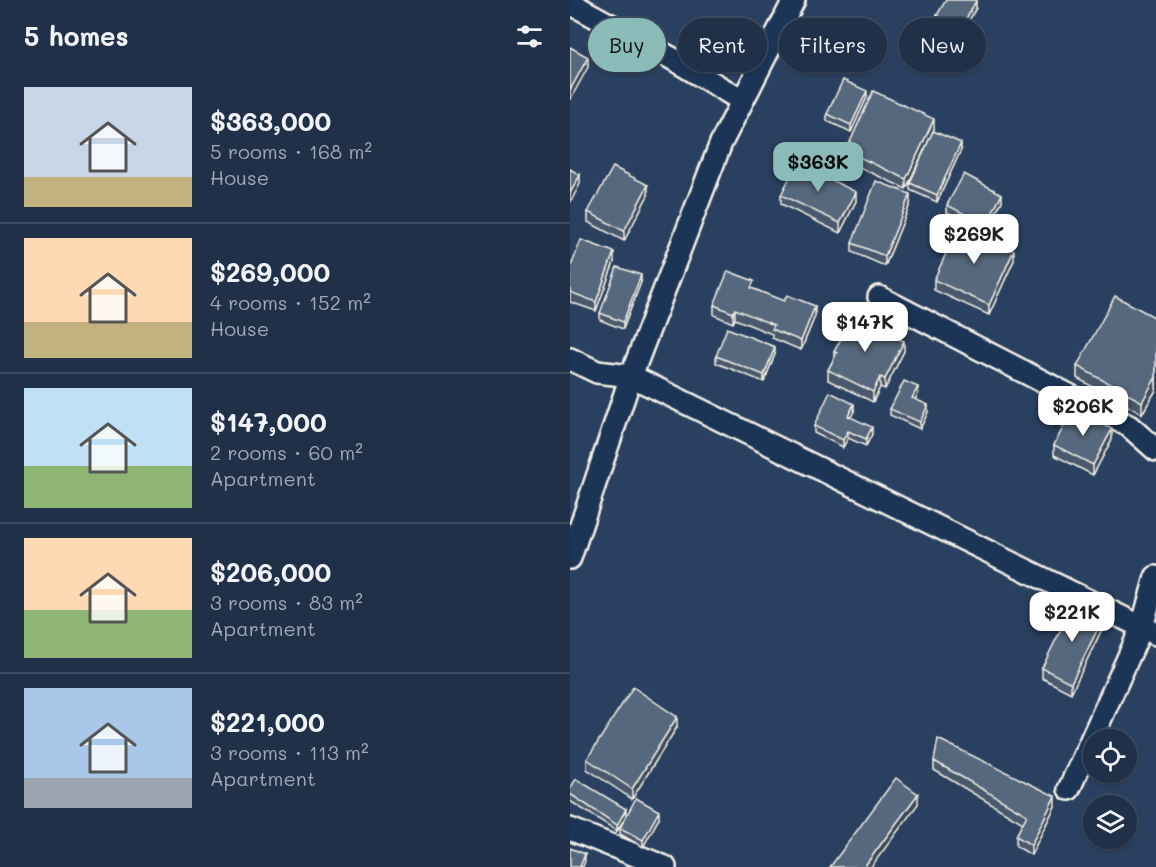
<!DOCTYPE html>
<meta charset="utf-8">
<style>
:root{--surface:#203048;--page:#28384f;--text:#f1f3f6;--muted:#a2a9b4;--line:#3d4b60;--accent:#8bbbb9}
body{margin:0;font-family:Mali,sans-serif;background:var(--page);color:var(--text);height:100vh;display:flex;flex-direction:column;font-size:22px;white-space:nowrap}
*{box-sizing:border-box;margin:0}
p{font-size:20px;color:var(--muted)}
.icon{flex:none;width:33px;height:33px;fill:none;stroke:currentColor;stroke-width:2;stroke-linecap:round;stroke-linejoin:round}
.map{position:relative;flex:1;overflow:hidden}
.drawer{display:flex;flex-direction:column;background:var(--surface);width:570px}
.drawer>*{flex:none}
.top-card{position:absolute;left:18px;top:18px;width:477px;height:54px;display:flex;gap:12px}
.tools{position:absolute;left:513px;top:729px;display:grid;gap:12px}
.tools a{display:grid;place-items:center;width:54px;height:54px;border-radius:50%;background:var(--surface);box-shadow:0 2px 4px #0004,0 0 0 2px var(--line);font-size:30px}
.price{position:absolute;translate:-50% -51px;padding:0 14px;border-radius:12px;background:#fff;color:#222;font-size:20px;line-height:39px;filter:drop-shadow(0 2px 3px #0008)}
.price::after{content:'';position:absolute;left:50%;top:36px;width:18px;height:14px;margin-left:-9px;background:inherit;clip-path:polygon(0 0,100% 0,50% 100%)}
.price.selected{background:var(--accent);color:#111}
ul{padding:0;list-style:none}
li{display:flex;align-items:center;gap:18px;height:150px;padding:0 24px}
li+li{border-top:2px solid var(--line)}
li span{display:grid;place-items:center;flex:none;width:168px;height:120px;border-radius:0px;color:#555}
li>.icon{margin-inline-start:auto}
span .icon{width:72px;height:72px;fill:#fffc;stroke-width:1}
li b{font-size:26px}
h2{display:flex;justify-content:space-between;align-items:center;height:72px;padding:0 24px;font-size:26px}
.tag{padding:0 21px;border-radius:27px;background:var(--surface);box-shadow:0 2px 4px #0004,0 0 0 2px var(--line);font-size:21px;line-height:54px}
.tag.selected{background:var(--accent);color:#111}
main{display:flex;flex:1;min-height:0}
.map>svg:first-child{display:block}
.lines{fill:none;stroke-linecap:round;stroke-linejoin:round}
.street-casing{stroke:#f4f1e8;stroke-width:26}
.street{stroke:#1d3557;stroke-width:21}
.wall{fill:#4a596c;stroke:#f4f1e8;stroke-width:1.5}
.shaded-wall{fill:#3c4858;stroke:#f4f1e8;stroke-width:1.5}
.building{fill:#56677d;stroke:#f4f1e8;stroke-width:1.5}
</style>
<main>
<section class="drawer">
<h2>5 homes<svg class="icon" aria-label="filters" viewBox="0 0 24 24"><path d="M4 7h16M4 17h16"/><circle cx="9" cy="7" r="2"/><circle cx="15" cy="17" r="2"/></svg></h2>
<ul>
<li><span style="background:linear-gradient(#c9d6e8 75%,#c2b280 0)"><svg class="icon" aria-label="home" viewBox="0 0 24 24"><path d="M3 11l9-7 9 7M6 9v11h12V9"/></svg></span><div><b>$363,000</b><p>5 rooms · 168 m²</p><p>House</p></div></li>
<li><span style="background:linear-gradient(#ffd9b3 70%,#c2b280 0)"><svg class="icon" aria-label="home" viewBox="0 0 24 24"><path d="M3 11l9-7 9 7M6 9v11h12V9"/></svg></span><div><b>$269,000</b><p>4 rooms · 152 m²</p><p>House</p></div></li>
<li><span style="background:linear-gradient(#bfe0f5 65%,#8fb573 0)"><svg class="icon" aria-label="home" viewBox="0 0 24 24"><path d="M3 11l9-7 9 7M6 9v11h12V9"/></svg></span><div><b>$147,000</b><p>2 rooms · 60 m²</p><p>Apartment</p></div></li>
<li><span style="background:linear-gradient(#ffd9b3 60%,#8fb573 0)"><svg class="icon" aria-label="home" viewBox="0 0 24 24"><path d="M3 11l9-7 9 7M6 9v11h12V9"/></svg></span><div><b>$206,000</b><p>3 rooms · 83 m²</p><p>Apartment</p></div></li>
<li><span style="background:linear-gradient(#a9c7e8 75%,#9aa5b1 0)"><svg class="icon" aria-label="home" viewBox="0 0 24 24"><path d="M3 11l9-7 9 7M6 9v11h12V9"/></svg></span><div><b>$221,000</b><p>3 rooms · 113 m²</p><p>Apartment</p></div></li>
</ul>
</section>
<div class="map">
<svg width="586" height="867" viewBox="0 0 586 867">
<rect width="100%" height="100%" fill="#2a4060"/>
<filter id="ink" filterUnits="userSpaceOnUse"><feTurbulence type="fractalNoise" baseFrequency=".0167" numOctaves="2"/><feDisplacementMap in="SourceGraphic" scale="12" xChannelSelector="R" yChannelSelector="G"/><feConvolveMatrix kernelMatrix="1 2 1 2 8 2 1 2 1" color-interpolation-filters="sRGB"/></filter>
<g filter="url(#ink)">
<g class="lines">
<defs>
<g id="street">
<path d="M 0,3 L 103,59 L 171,100"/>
<path d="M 309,297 L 559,426 L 586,450"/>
<path d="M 0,359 L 27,372 L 61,376 L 586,634"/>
<path d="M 0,558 L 61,376 L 151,143 L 224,0"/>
<path d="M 499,789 L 572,627 L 586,577"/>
<path d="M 0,829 L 95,867"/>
</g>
</defs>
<use href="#street" class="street-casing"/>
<use href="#street" class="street"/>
</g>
<g class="wall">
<path d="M 406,8 L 390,36 L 367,22 L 367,15 Z"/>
<path d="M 297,97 L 281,132 L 257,121 L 257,114 Z"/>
<path d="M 364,129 L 336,189 L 276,161 L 276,151 Z"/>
<path d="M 391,150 L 367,202 L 340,190 L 340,183 Z"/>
<path d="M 78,195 L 54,241 L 18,222 L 18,212 Z"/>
<path d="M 211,195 L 286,201 L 270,233 L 211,204 Z"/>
<path d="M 432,201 L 416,232 L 377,212 L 377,205 Z"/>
<path d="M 340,204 L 315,266 L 282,252 L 282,243 Z"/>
<path d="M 444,260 L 419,315 L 364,290 L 364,280 Z"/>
<path d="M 44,262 L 26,311 L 0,302 L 0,269 Z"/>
<path d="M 71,282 L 53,329 L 30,320 L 30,313 Z"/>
<path d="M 184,289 L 245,316 L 231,350 L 202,338 L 202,334 L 165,319 L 163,323 L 144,315 L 144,305 Z"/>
<path d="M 586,318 L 586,390 L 572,414 L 507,378 L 507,366 Z"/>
<path d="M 271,329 L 334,351 L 315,389 L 310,387 L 303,402 L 258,380 L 258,370 L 264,358 L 264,352 L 271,339 Z"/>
<path d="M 205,354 L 194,382 L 146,363 L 146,356 Z"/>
<path d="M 348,394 L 345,399 L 358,412 L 350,429 L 320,415 L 320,409 Z"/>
<path d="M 284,411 L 280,417 L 302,434 L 296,446 L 278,438 L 273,447 L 244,433 L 244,426 Z"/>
<path d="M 542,439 L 523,475 L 484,455 L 484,445 Z"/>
<path d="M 533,627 L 501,693 L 472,678 L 472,668 Z"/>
<path d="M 107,727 L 62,799 L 17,769 L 17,759 Z"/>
<path d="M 364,761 L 485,806 L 461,855 L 446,846 L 446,836 L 453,823 L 364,770 Z"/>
<path d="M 0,789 L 56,816 L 47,831 L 0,801 Z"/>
<path d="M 89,818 L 73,847 L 50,834 L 50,828 Z"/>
</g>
<g class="shaded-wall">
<path d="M 406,1 L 406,8 L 390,36 L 390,29 Z"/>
<path d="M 18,57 L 18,67 L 0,100 L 0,90 Z"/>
<path d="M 297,91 L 297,97 L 281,132 L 281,125 Z"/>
<path d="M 364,119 L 364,129 L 336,189 L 336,179 Z"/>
<path d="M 391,143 L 391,150 L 367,202 L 367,195 Z"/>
<path d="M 10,175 L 10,184 L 0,203 L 0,193 Z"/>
<path d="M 78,185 L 78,195 L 54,241 L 54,231 Z"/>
<path d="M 286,192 L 286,201 L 270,233 L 270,223 Z"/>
<path d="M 340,194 L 340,204 L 315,266 L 315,256 Z"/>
<path d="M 432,194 L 432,201 L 416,232 L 416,225 Z"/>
<path d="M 444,250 L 444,260 L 419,315 L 419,305 Z"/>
<path d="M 44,252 L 44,262 L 26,311 L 26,302 Z"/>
<path d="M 71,275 L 71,282 L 53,329 L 53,322 Z"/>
<path d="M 245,306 L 245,316 L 231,350 L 231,341 Z"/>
<path d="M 165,309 L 165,319 L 163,323 L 163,313 Z"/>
<path d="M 334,341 L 334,351 L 315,389 L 315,379 Z"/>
<path d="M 205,347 L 205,354 L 194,382 L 194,375 Z"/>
<path d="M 310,377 L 310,387 L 303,402 L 303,392 Z"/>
<path d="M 586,377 L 586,390 L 572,414 L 572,402 Z"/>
<path d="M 348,387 L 348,394 L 342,405 L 342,398 Z"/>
<path d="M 284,404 L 284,411 L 278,423 L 278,416 Z"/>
<path d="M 358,405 L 358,412 L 350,429 L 350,422 Z"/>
<path d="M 302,427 L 302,434 L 296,446 L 296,439 Z"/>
<path d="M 542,429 L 542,439 L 523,475 L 523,465 Z"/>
<path d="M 278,431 L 278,438 L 273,447 L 273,440 Z"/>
<path d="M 533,618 L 533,627 L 501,693 L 501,683 Z"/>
<path d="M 107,717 L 107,727 L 62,799 L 62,789 Z"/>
<path d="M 348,794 L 348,804 L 301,867 L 294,867 Z"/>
<path d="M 485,796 L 485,806 L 461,855 L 461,845 Z"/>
<path d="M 56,809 L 56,816 L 47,831 L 47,825 Z"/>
<path d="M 89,811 L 89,818 L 73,847 L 73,840 Z"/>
<path d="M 15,854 L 15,861 L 13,867 L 10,867 Z"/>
</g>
<g class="building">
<path d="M 376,0 L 404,0 L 406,1 L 390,29 L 367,15 Z"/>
<path d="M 0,47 L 18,57 L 0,90 Z"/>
<path d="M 273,80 L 297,91 L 281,125 L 257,114 Z"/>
<path d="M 303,91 L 364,119 L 336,179 L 276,151 Z"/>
<path d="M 363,131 L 391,143 L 367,195 L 340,183 Z"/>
<path d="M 227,163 L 286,192 L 270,223 L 211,195 Z"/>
<path d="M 43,167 L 78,185 L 54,231 L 18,212 Z"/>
<path d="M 0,169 L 10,175 L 0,193 Z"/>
<path d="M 394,174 L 432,194 L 416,225 L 377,205 Z"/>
<path d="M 306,181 L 340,194 L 315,256 L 282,243 Z"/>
<path d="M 389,225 L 444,250 L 419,305 L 364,280 Z"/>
<path d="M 11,240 L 44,252 L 26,302 L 0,292 L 0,269 Z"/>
<path d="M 47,267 L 71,275 L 53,322 L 30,313 Z"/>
<path d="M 158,271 L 184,281 L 181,288 L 214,301 L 217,295 L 245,306 L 231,341 L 202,329 L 204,325 L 165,309 L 163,313 L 144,305 Z"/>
<path d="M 545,296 L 586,318 L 586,377 L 572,402 L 507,366 Z"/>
<path d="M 278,314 L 334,341 L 315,379 L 310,377 L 303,392 L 258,370 L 267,353 L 264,352 L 275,331 L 271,329 Z"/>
<path d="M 157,328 L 205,347 L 194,375 L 146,356 Z"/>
<path d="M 334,381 L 348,387 L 342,398 L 358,405 L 350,422 L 320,409 Z"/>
<path d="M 260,392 L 284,404 L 278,416 L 302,427 L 296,439 L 278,431 L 273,440 L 244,426 Z"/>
<path d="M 503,409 L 542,429 L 523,465 L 484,445 Z"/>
<path d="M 504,603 L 533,618 L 501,683 L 472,668 Z"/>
<path d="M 63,687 L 107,717 L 62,789 L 17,759 Z"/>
<path d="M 368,739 L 485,796 L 461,845 L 446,836 L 457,815 L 364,761 Z"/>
<path d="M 326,778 L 348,794 L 294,867 L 260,867 Z"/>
<path d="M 6,779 L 56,809 L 47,825 L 0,794 L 0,789 Z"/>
<path d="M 66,798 L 89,811 L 73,840 L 50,828 Z"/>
<path d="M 0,848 L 15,854 L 10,867 L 0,867 Z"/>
</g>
</g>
</svg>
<div class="tools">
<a><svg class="icon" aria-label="locate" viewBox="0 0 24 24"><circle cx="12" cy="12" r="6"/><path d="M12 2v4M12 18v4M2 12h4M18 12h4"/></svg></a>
<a><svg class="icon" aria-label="layers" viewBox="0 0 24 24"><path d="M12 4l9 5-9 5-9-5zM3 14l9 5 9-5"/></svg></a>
</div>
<b class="price selected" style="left:248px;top:193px">$363K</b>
<b class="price" style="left:404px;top:265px">$269K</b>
<b class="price" style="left:295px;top:353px">$147K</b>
<b class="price" style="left:513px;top:437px">$206K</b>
<b class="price" style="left:502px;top:643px">$221K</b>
<div class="top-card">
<a class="tag selected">Buy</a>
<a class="tag">Rent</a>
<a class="tag">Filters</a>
<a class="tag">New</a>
</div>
</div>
</main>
